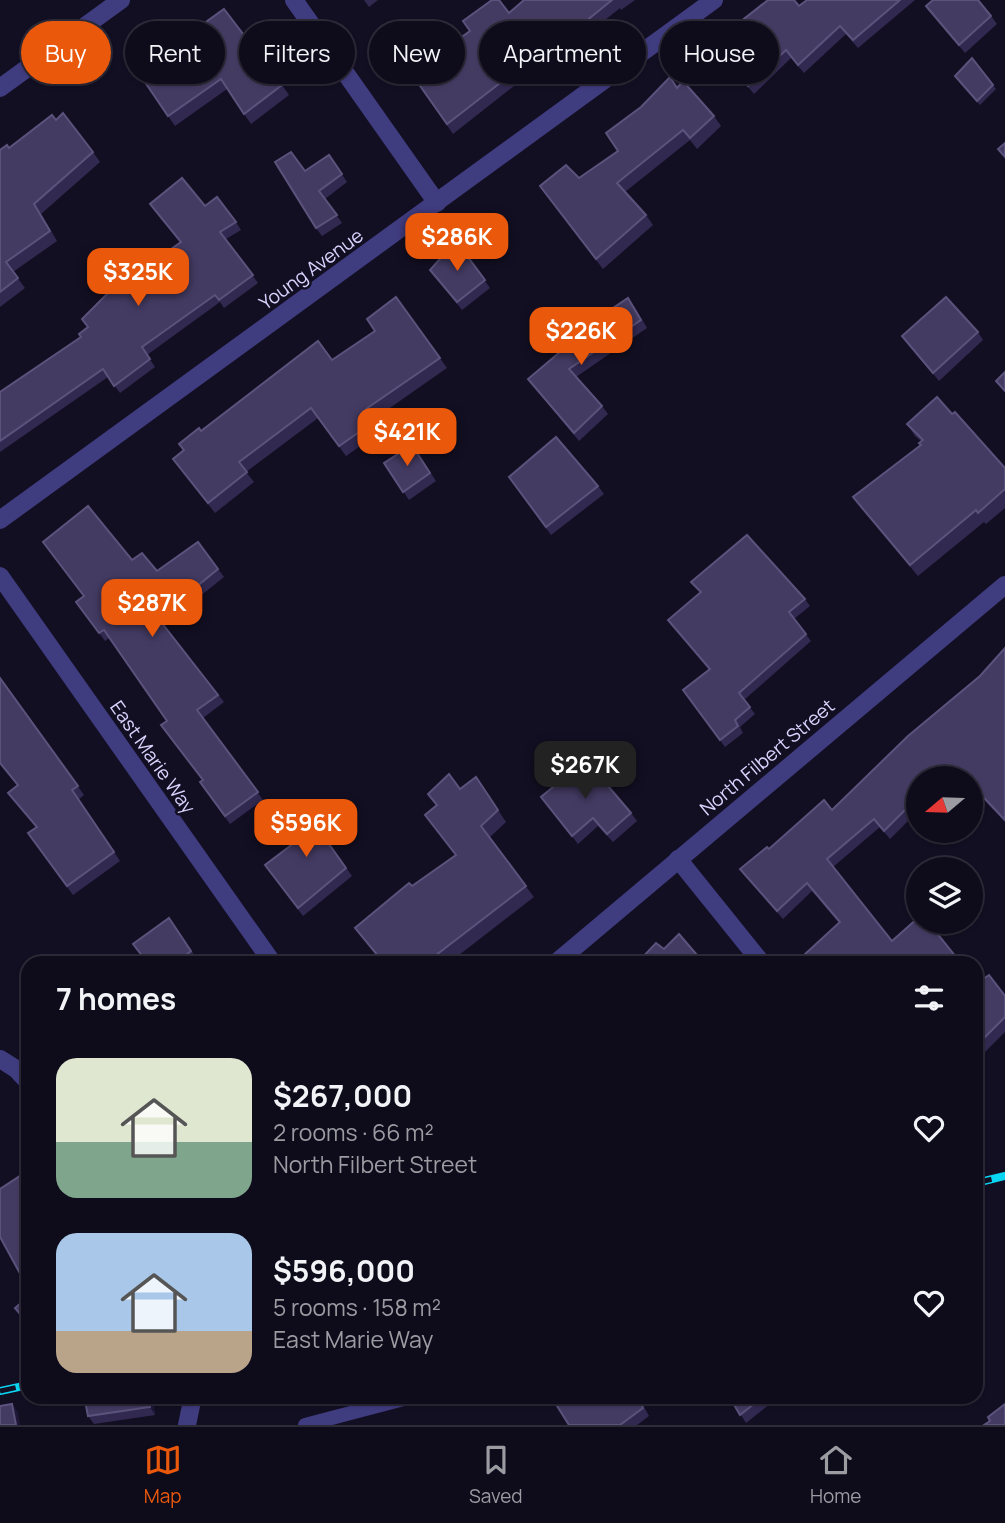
<!DOCTYPE html>
<meta charset="utf-8">
<style>
:root{--surface:#0e0b1a;--page:#171423;--text:#f1f3f6;--muted:#9b9ba2;--line:#2e2b39;--accent:#ea580c}
body{margin:0;font-family:Manrope,sans-serif;background:var(--page);color:var(--text);height:100vh;display:flex;flex-direction:column;font-size:26px;white-space:nowrap}
*{box-sizing:border-box;margin:0}
p{font-size:23px;color:var(--muted)}
.icon{flex:none;width:38px;height:38px;fill:none;stroke:currentColor;stroke-width:2;stroke-linecap:round;stroke-linejoin:round}
.map{position:relative;flex:1;overflow:hidden}
.sheet{position:absolute;left:21px;top:956px;width:962px;height:448px;display:flex;flex-direction:column;background:var(--surface);border-radius:21px;box-shadow:0 2px 5px #0004,0 0 0 2px var(--line)}
.sheet>*{flex:none}
.hud{position:absolute;left:21px;top:21px;width:964px;height:63px;display:flex;gap:14px}
.needle{width:46px;rotate:251deg}
.buttons{position:absolute;left:906px;top:766px;display:grid;gap:14px}
.buttons a{display:grid;place-items:center;width:77px;height:77px;border-radius:50%;background:var(--surface);box-shadow:0 2px 5px #0004,0 0 0 2px var(--line);font-size:35px}
.price{position:absolute;translate:-50% -60px;padding:0 16px;border-radius:14px;background:var(--accent);color:#fff;font-size:23px;line-height:46px;filter:drop-shadow(0 2px 4px #0008)}
.price::after{content:'';position:absolute;left:50%;top:42px;width:21px;height:16px;margin-left:-10px;background:inherit;clip-path:polygon(0 0,100% 0,50% 100%)}
.price.selected{background:#222;color:#fff}
ul{padding:0;list-style:none}
li{display:flex;align-items:center;gap:21px;height:175px;padding:0 35px}
li span{display:grid;place-items:center;flex:none;width:196px;height:140px;border-radius:21px;color:#555}
li>.icon{margin-inline-start:auto}
span .icon{width:84px;height:84px;fill:#fffc;stroke-width:1}
li b{font-size:30px}
h2{display:flex;justify-content:space-between;align-items:center;height:84px;padding:0 35px;font-size:30px}
.pill{padding:0 24px;border-radius:32px;background:var(--surface);box-shadow:0 2px 5px #0004,0 0 0 2px var(--line);font-size:24px;line-height:63px}
.pill.selected{background:var(--accent);color:#fff}
.tabs{display:flex;justify-content:space-around;align-items:center;height:98px;border-top:2px solid var(--line);background:var(--surface);font-size:19px;color:var(--muted)}
.tabs a{display:grid;justify-items:center;gap:4px}
.tabs .selected{color:var(--accent)}
.map>svg:first-child{display:block}
.lines{fill:none;stroke-linecap:round;stroke-linejoin:round}
.service{stroke:#403c80;stroke-width:14}
.minor{stroke:#403c80;stroke-width:18}
.tertiary{stroke:#403c80;stroke-width:18}
.rail-casing{stroke:#0ad6f3;stroke-width:8}
.rail{stroke:#130f23;stroke-width:5;stroke-dasharray:16;stroke-linecap:butt}
.wall{fill:#322951}
.shaded-wall{fill:#1e1737}
.building{fill:#443b63;stroke:#5b537c;stroke-width:2}
.labels{text-anchor:middle;dominant-baseline:central;stroke-width:5;stroke-linejoin:round;paint-order:stroke}
.street-label{font-size:19px;fill:#d9d3fd;stroke:#130f23}
</style>
<div class="map">
<svg width="1005" height="1425" viewBox="0 0 1005 1425">
<rect width="100%" height="100%" fill="#130f23"/>
<g class="lines">
<path class="service" d="M 305,1425 L 415,1396"/>
<g class="minor">
<path d="M 294,0 L 437,203"/>
<path d="M 0,88 L 121,0"/>
<path d="M 0,520 L 714,0"/>
<path d="M 0,576 L 272,962"/>
<path d="M 678,859 L 761,962"/>
<path d="M 0,1059 L 16,1069 L 28,1082"/>
<path d="M 187,1425 L 193,1396"/>
</g>
<path class="tertiary" d="M 557,962 L 1005,585"/>
<defs>
<g id="rail">
<path d="M 976,1183 L 1005,1176"/>
<path d="M 0,1391 L 28,1385"/>
</g>
</defs>
<use href="#rail" class="rail-casing"/>
<use href="#rail" class="rail"/>
</g>
<g class="wall">
<path d="M 364,0 L 378,0 L 369,7 Z"/>
<path d="M 524,0 L 635,0 L 621,10 L 620,8 L 570,48 L 560,35 L 513,72 L 519,82 L 453,134 L 411,73 L 509,13 Z"/>
<path d="M 807,0 L 915,0 L 858,48 L 846,34 L 804,73 L 791,58 L 754,94 L 712,44 L 799,6 Z"/>
<path d="M 926,6 L 991,16 L 997,24 L 965,53 Z"/>
<path d="M 174,45 L 282,85 L 289,95 L 251,124 L 227,89 L 175,126 L 134,66 Z"/>
<path d="M 972,58 L 996,89 L 980,105 L 955,76 Z"/>
<path d="M 678,88 L 714,116 L 721,126 L 697,149 L 690,140 L 625,192 L 646,215 L 653,225 L 603,269 L 540,186 L 579,178 L 618,151 Z"/>
<path d="M 56,120 L 93,152 L 100,162 L 41,214 L 57,241 L 13,272 L 25,288 L 0,307 L 0,150 L 9,148 Z"/>
<path d="M 329,155 L 347,182 L 325,199 L 342,223 L 322,236 L 316,228 L 305,171 Z"/>
<path d="M 150,204 L 205,206 L 236,222 L 241,230 L 226,239 L 258,283 L 224,308 L 220,302 L 147,355 L 155,367 L 120,393 L 108,377 L 0,452 L 0,392 L 81,337 L 88,327 L 180,242 Z"/>
<path d="M 456,241 L 490,288 L 462,310 L 430,270 Z"/>
<path d="M 396,297 L 447,368 L 374,419 L 382,431 L 346,456 L 318,418 L 246,472 L 254,482 L 215,513 L 173,459 L 184,450 L 201,431 L 332,360 L 375,331 Z"/>
<path d="M 634,306 L 647,328 L 576,377 L 602,406 L 608,414 L 579,441 L 528,379 Z"/>
<path d="M 978,332 L 983,340 L 939,381 L 902,336 Z"/>
<path d="M 952,414 L 1005,468 L 1005,508 L 986,524 L 984,522 L 918,576 L 861,508 L 853,497 L 921,445 L 921,441 L 915,436 L 907,424 Z"/>
<path d="M 412,445 L 436,481 L 409,500 L 384,463 Z"/>
<path d="M 509,477 L 598,486 L 604,494 L 551,535 Z"/>
<path d="M 198,542 L 224,577 L 164,625 L 224,702 L 203,718 L 263,800 L 230,824 L 200,782 L 203,780 L 167,721 L 109,638 L 105,641 L 76,602 L 132,560 L 157,571 Z"/>
<path d="M 691,582 L 805,599 L 810,606 L 794,619 L 811,641 L 744,700 L 755,714 L 740,727 L 743,733 L 725,747 L 683,690 L 709,670 L 668,620 L 700,593 Z"/>
<path d="M 1005,648 L 1005,822 L 971,786 L 971,779 L 952,779 L 951,778 L 950,779 L 919,779 L 919,810 L 890,839 L 880,827 L 833,867 L 892,941 L 960,962 L 810,962 L 804,955 L 839,923 L 812,891 L 783,919 L 746,877 L 740,869 L 769,849 L 832,810 L 980,676 Z"/>
<path d="M 0,678 L 84,795 L 79,799 L 120,861 L 73,895 L 28,833 L 36,827 L 8,793 L 18,786 L 0,764 Z"/>
<path d="M 476,777 L 506,822 L 489,838 L 534,897 L 450,962 L 382,962 L 355,928 L 456,856 L 437,806 Z"/>
<path d="M 541,797 L 631,813 L 637,821 L 613,842 L 598,826 L 578,844 Z"/>
<path d="M 330,834 L 336,842 L 330,845 L 352,876 L 303,916 L 265,865 Z"/>
<path d="M 169,918 L 197,959 L 192,962 L 147,962 Z"/>
<path d="M 976,984 L 1005,996 L 1005,1032 L 976,1061 Z"/>
<path d="M 84,1396 L 152,1396 L 155,1415 L 94,1424 L 88,1416 Z"/>
<path d="M 554,1396 L 638,1396 L 649,1416 L 637,1425 L 569,1425 Z"/>
<path d="M 729,1396 L 780,1396 L 746,1423 Z"/>
</g>
<g class="shaded-wall">
<path d="M 148,1396 L 152,1396 L 155,1415 L 150,1407 Z"/>
<path d="M 12,1404 L 18,1412 L 20,1425 L 16,1425 Z"/>
</g>
<g class="building">
<path d="M 492,0 L 499,0 L 509,13 L 524,0 L 612,0 L 564,39 L 554,26 L 506,63 L 513,73 L 447,124 L 411,73 L 470,31 L 463,21 Z"/>
<path d="M 768,0 L 794,0 L 799,6 L 807,0 L 900,0 L 853,40 L 840,26 L 798,65 L 786,50 L 748,86 L 712,44 Z"/>
<path d="M 933,0 L 978,0 L 991,16 L 959,45 L 926,6 Z"/>
<path d="M 224,9 L 282,85 L 244,114 L 221,79 L 168,116 L 134,66 L 170,38 L 174,45 Z"/>
<path d="M 972,58 L 993,85 L 977,101 L 955,76 Z"/>
<path d="M 670,77 L 677,88 L 683,81 L 714,116 L 690,138 L 683,130 L 617,183 L 646,215 L 596,259 L 540,186 L 566,165 L 579,178 L 618,151 L 606,133 L 641,107 Z"/>
<path d="M 63,113 L 93,152 L 34,204 L 50,231 L 6,262 L 18,278 L 0,292 L 0,150 L 7,145 L 9,148 L 52,115 L 56,120 Z"/>
<path d="M 1005,143 L 1005,157 L 998,149 Z"/>
<path d="M 291,152 L 305,171 L 329,155 L 342,174 L 319,191 L 337,215 L 316,228 L 275,162 Z"/>
<path d="M 182,178 L 205,206 L 217,197 L 236,222 L 220,232 L 253,275 L 219,300 L 215,295 L 142,347 L 150,359 L 114,386 L 103,369 L 0,441 L 0,392 L 81,337 L 79,334 L 88,327 L 82,319 L 106,295 L 181,242 L 150,204 Z"/>
<path d="M 456,241 L 485,280 L 457,302 L 430,270 Z"/>
<path d="M 396,297 L 440,358 L 366,409 L 375,421 L 339,446 L 311,408 L 239,462 L 247,472 L 208,503 L 173,459 L 184,450 L 179,444 L 199,428 L 201,431 L 318,341 L 332,360 L 375,331 L 367,319 Z"/>
<path d="M 946,297 L 978,332 L 933,373 L 902,336 Z"/>
<path d="M 628,298 L 641,320 L 569,369 L 602,406 L 574,433 L 528,379 L 593,324 L 592,322 Z"/>
<path d="M 1005,372 L 1005,391 L 996,381 Z"/>
<path d="M 937,397 L 952,414 L 955,412 L 1005,468 L 1005,489 L 978,513 L 976,510 L 910,565 L 853,497 L 921,445 L 919,443 L 923,440 L 907,424 Z"/>
<path d="M 556,437 L 598,486 L 546,527 L 509,477 Z"/>
<path d="M 412,445 L 430,473 L 403,492 L 384,463 Z"/>
<path d="M 88,506 L 132,560 L 142,553 L 157,571 L 198,542 L 218,569 L 158,618 L 218,695 L 197,710 L 258,792 L 225,816 L 200,782 L 203,780 L 161,725 L 167,721 L 104,630 L 99,633 L 76,602 L 84,596 L 43,542 Z"/>
<path d="M 747,535 L 805,599 L 789,612 L 806,634 L 739,693 L 750,707 L 735,720 L 738,726 L 720,740 L 683,690 L 710,669 L 668,620 L 701,592 L 691,582 Z"/>
<path d="M 1005,648 L 1005,820 L 971,784 L 971,779 L 966,779 L 960,773 L 953,779 L 946,769 L 936,779 L 919,779 L 919,796 L 884,831 L 874,819 L 827,859 L 892,941 L 919,917 L 919,922 L 928,922 L 960,962 L 811,962 L 804,955 L 840,922 L 807,883 L 777,911 L 740,869 L 767,847 L 769,849 L 824,800 L 832,810 L 908,736 L 980,676 Z"/>
<path d="M 0,678 L 78,786 L 72,790 L 114,852 L 67,886 L 28,833 L 37,827 L 8,793 L 18,785 L 0,763 Z"/>
<path d="M 586,760 L 631,813 L 607,834 L 593,818 L 572,836 L 541,797 Z"/>
<path d="M 449,774 L 460,789 L 476,777 L 498,810 L 481,826 L 526,886 L 427,962 L 383,962 L 355,928 L 409,883 L 412,886 L 456,855 L 425,815 L 437,805 L 428,794 Z"/>
<path d="M 308,805 L 330,834 L 324,837 L 346,868 L 298,908 L 265,865 L 294,843 L 284,830 Z"/>
<path d="M 169,918 L 191,951 L 177,962 L 147,962 L 133,944 Z"/>
<path d="M 679,934 L 703,962 L 638,962 L 656,943 L 664,949 Z"/>
<path d="M 989,975 L 1005,996 L 1005,1017 L 976,1046 L 976,984 Z"/>
<path d="M 23,1174 L 28,1182 L 28,1253 L 27,1253 L 28,1254 L 28,1288 L 0,1237 L 0,1189 Z"/>
<path d="M 28,1297 L 28,1323 L 15,1308 Z"/>
<path d="M 84,1396 L 148,1396 L 150,1407 L 88,1416 Z"/>
<path d="M 554,1396 L 637,1396 L 643,1408 L 620,1425 L 569,1425 L 552,1398 Z"/>
<path d="M 729,1396 L 764,1396 L 740,1415 Z"/>
<path d="M 12,1404 L 16,1425 L 0,1425 L 0,1406 Z"/>
<path d="M 1005,1404 L 1005,1425 L 984,1425 L 990,1421 L 988,1417 Z"/>
</g>
<g class="labels">
<g class="street-label">
<text transform="translate(311 269) rotate(-36)">Young Avenue</text>
<text transform="translate(153 757) rotate(55)">East Marie Way</text>
<text transform="translate(767 757) rotate(-40)">North Filbert Street</text>
</g>
</g>
</svg>
<div class="buttons">
<a><svg class="needle" viewBox="-14 -14 28 28"><path d="M0-13l5 13h-10z" fill="#e53935"/><path d="M0 13l5-13h-10z" fill="#9b9ba2"/></svg></a>
<a><svg class="icon" aria-label="layers" viewBox="0 0 24 24"><path d="M12 4l9 5-9 5-9-5zM3 14l9 5 9-5"/></svg></a>
</div>
<b class="price" style="left:457px;top:273px">$286K</b>
<b class="price" style="left:138px;top:308px">$325K</b>
<b class="price" style="left:581px;top:367px">$226K</b>
<b class="price" style="left:407px;top:468px">$421K</b>
<b class="price" style="left:152px;top:639px">$287K</b>
<b class="price selected" style="left:585px;top:801px">$267K</b>
<b class="price" style="left:306px;top:859px">$596K</b>
<div class="hud">
<a class="pill selected">Buy</a>
<a class="pill">Rent</a>
<a class="pill">Filters</a>
<a class="pill">New</a>
<a class="pill">Apartment</a>
<a class="pill">House</a>
</div>
<section class="sheet">
<h2>7 homes<svg class="icon" aria-label="filters" viewBox="0 0 24 24"><path d="M4 7h16M4 17h16"/><circle cx="9" cy="7" r="2"/><circle cx="15" cy="17" r="2"/></svg></h2>
<ul>
<li><span style="background:linear-gradient(#dfe7d0 60%,#7fa58c 0)"><svg class="icon" aria-label="home" viewBox="0 0 24 24"><path d="M3 11l9-7 9 7M6 9v11h12V9"/></svg></span><div><b>$267,000</b><p>2 rooms · 66 m²</p><p>North Filbert Street</p></div><svg class="icon" aria-label="heart" viewBox="0 0 24 24"><path d="M12 20l-8-8c-3-5 5-10 8-4 3-6 11-1 8 4z"/></svg></li>
<li><span style="background:linear-gradient(#a9c7e8 70%,#b9a48a 0)"><svg class="icon" aria-label="home" viewBox="0 0 24 24"><path d="M3 11l9-7 9 7M6 9v11h12V9"/></svg></span><div><b>$596,000</b><p>5 rooms · 158 m²</p><p>East Marie Way</p></div><svg class="icon" aria-label="heart" viewBox="0 0 24 24"><path d="M12 20l-8-8c-3-5 5-10 8-4 3-6 11-1 8 4z"/></svg></li>
</ul>
</section>
</div>
<nav class="tabs">
<a class="selected"><svg class="icon" aria-label="map" viewBox="0 0 24 24"><path d="M3 6l6-2 6 2 6-2v14l-6 2-6-2-6 2zM9 4v14M15 6v14"/></svg>Map</a>
<a><svg class="icon" aria-label="saved" viewBox="0 0 24 24"><path d="M7 4h10v16l-5-4-5 4z"/></svg>Saved</a>
<a><svg class="icon" aria-label="home" viewBox="0 0 24 24"><path d="M3 11l9-7 9 7M6 9v11h12V9"/></svg>Home</a>
</nav>
